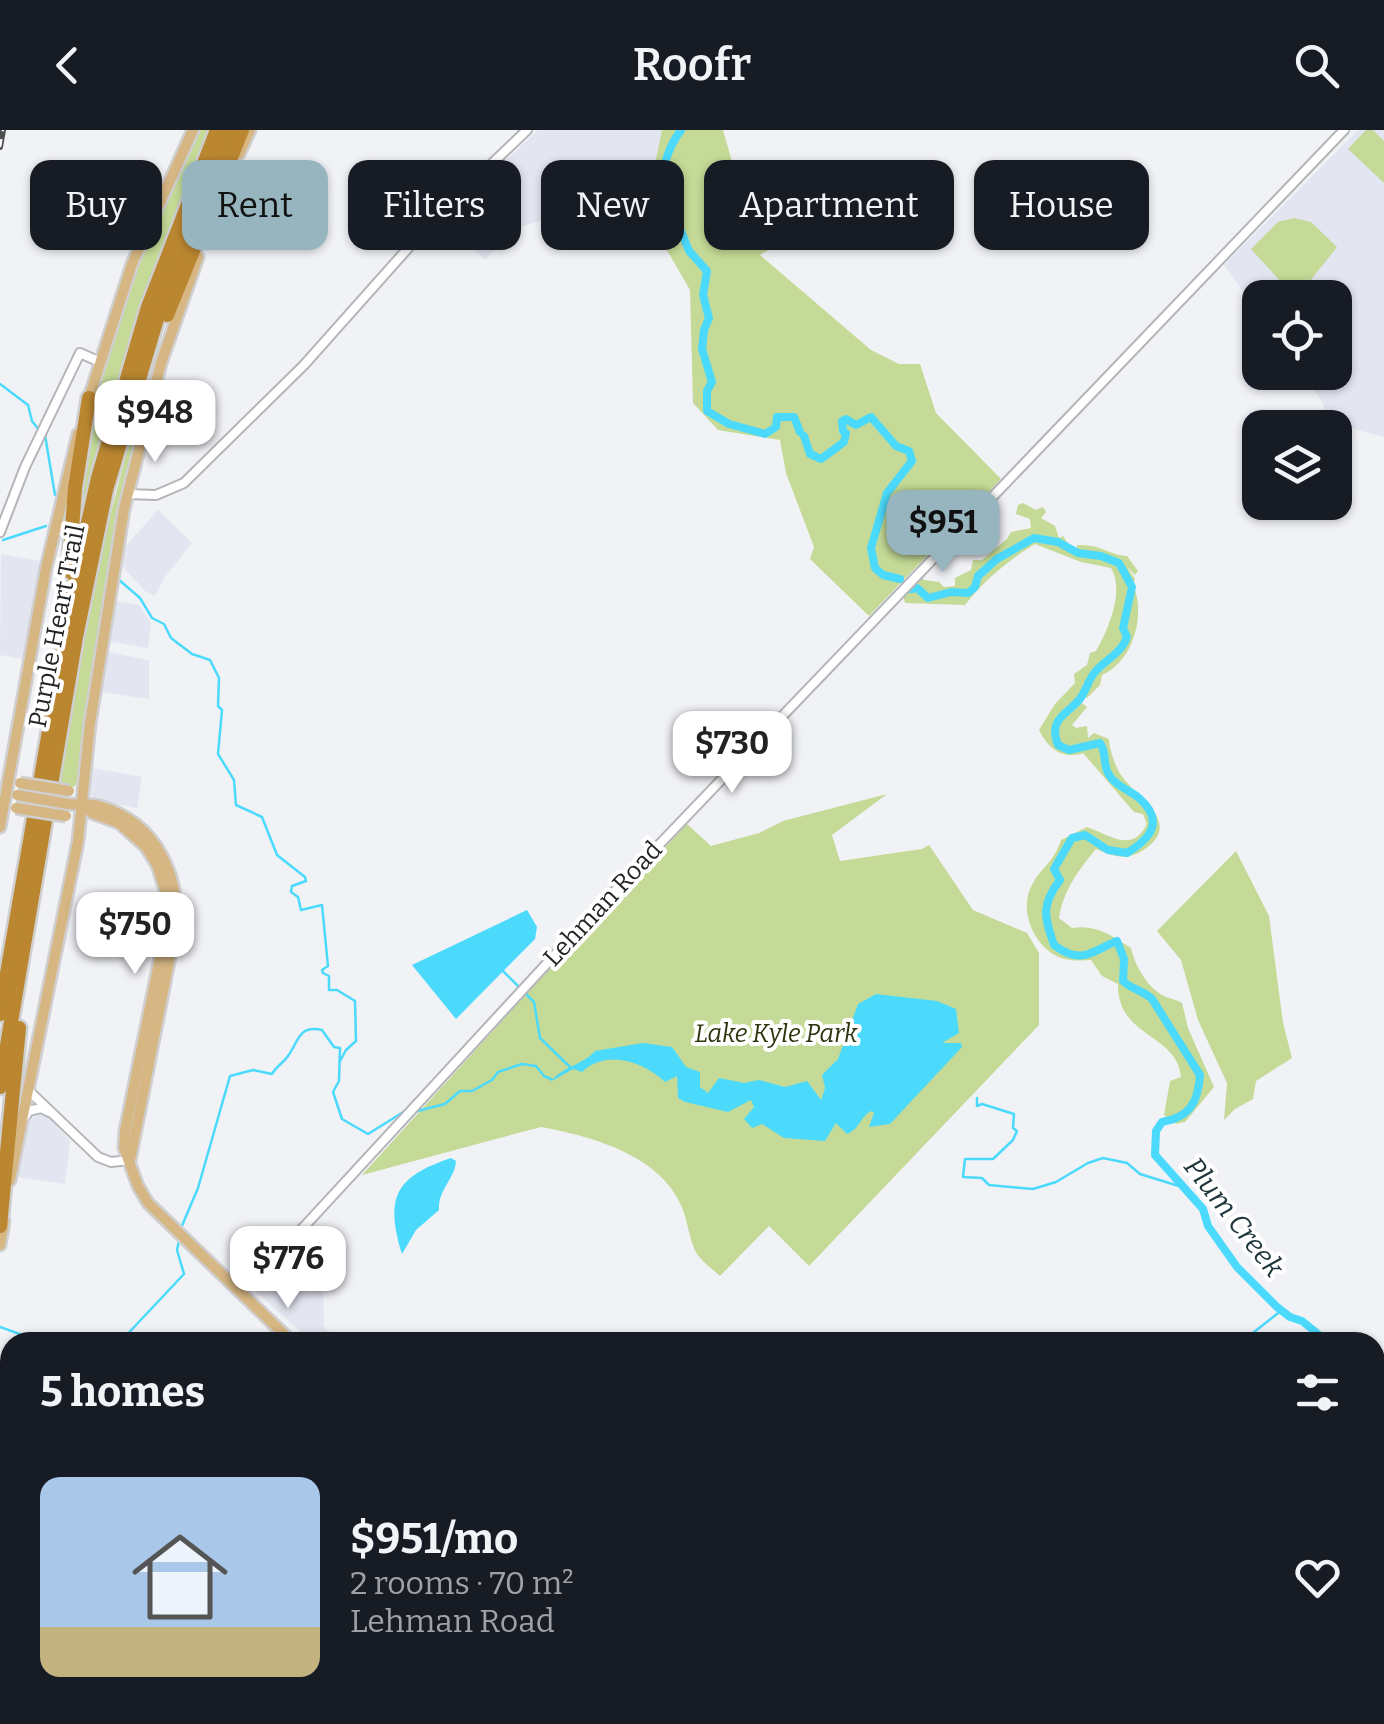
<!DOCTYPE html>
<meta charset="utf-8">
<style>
:root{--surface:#171b24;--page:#20242c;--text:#f1f3f6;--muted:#9ea1a6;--accent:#96b5bf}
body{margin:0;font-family:Bitter,serif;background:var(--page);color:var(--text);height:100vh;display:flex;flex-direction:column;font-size:38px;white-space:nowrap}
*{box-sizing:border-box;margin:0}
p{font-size:32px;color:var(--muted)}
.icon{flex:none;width:55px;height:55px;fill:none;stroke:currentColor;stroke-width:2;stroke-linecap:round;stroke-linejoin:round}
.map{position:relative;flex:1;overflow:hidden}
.details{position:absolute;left:0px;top:1202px;width:1385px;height:392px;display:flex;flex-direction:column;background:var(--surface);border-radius:30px 30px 0 0;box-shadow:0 2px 8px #0004}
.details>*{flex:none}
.top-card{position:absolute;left:30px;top:30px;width:1325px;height:90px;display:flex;gap:20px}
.fabs{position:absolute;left:1242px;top:150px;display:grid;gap:20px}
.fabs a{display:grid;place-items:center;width:110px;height:110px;border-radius:20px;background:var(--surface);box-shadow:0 2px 8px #0004;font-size:50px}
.price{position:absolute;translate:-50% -85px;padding:0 22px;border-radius:20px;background:#fff;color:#222;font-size:32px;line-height:65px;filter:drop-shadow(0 2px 5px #0008)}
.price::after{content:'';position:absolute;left:50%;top:60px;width:30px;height:22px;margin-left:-15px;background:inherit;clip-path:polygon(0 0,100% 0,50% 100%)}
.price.on{background:var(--accent);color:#111}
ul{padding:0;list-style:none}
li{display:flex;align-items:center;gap:30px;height:250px;padding:0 40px}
li span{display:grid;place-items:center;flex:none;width:280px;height:200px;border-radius:20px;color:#555}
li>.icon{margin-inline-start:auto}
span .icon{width:120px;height:120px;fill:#fffc;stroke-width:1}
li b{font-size:42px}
h2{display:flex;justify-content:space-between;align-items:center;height:120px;padding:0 40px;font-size:42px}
.tag{padding:0 35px;border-radius:20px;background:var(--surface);box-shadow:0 2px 8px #0004;font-size:35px;line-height:90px}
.tag.on{background:var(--accent);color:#111}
header{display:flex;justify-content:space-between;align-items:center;height:130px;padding:0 40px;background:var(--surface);font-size:45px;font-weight:600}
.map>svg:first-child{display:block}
.built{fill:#e3e5f0}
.green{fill:#c4da96}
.water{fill:#4bdafc}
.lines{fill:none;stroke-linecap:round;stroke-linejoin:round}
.stream{stroke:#4bdafc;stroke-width:2.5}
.river{stroke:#4bdafc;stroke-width:8}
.minor-casing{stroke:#b4b5b8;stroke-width:12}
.major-casing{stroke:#cfcfcf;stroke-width:15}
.highway-casing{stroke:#cfcfcf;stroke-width:19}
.minor{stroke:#fff;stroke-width:8}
.major{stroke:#d6b683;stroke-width:10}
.highway{stroke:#ba8630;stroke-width:14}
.rail-casing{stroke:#4d4e50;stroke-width:6}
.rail{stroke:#fff;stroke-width:2.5;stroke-dasharray:8;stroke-linecap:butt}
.major-bridge-casing{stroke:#cfcfcf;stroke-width:15;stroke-linecap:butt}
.major-bridge{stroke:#d6b683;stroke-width:10}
.labels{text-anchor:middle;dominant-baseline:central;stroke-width:8;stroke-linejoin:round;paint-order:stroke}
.street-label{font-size:25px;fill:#232425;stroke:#fff}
.park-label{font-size:25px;font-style:italic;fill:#2b360e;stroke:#fff}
.water-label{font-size:28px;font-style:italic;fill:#1e353c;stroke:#fff}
</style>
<header><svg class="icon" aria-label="back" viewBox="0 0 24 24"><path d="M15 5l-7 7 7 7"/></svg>Roofr<svg class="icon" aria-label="search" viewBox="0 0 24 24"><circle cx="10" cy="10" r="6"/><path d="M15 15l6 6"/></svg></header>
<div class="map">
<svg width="1384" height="1594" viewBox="0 0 1384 1594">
<rect width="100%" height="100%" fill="#f1f2f6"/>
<g class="built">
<path d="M 538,0 L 662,0 L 645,82 L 582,77 L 514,99 L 485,130 L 443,90 Z"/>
<path d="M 1358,0 L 1384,0 L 1384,307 L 1339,295 L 1327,295 L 1323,273 L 1301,243 L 1335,242 L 1335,168 L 1260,168 L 1260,185 L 1224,135 Z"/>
<path d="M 158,380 L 192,413 L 164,448 L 155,466 L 145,461 L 122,436 L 125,417 Z"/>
<path d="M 1,424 L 40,431 L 23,529 L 0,525 Z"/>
<path d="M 115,471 L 139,475 L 151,493 L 148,518 L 108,511 Z"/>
<path d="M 108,522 L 149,530 L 149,569 L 102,562 Z"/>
<path d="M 92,638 L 142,647 L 137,678 L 96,670 L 91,664 Z"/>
<path d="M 40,985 L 50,988 L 70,1011 L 65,1054 L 18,1047 L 25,994 L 31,988 Z"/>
<path d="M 306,1101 L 322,1116 L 324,1197 L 340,1212 L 312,1212 L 252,1158 Z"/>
<path d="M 688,1585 L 824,1585 L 822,1594 L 697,1594 Z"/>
</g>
<g class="green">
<path d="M 197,0 L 211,0 C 153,135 108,273 76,417 C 79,379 79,339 86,302 C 107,196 153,98 197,0 Z"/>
<path d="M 662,0 L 723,0 L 755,113 L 779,101 L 785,110 L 760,125 L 871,220 L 899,234 L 920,234 L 936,283 L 1001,349 L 869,486 L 810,429 L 814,417 L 786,343 L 780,310 L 718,300 L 693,273 L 690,160 L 645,82 Z"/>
<path d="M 1366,0 L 1373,0 L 1384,11 L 1384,53 L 1348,19 Z"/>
<path d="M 1294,88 L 1311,92 L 1337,117 L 1299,165 L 1292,164 L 1251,119 L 1278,92 Z"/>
<path d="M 155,231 L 125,351 L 88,578 L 80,648 L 74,657 L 57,656 L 96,440 L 132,302 Z"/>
<path d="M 1023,373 L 1036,380 L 1043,377 L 1046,382 L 1041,388 L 1055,396 L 1059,408 L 1063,406 L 1071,418 L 1077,420 L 1077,415 C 1101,414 1109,425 1127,426 L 1138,441 L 1135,445 L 1127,437 L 1135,449 L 1133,455 C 1146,483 1134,531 1102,545 L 1100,555 L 1087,568 L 1082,565 L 1079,571 L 1087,577 L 1072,595 L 1076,598 L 1087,596 L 1088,608 L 1094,603 L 1109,609 C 1109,617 1115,637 1121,645 C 1136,668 1186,693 1142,721 C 1126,731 1112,726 1096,719 C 1079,739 1063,761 1059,788 L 1072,798 C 1096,794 1111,805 1131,818 C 1135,836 1148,859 1166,867 C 1172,869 1177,870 1182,873 L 1188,898 L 1214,957 L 1185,992 L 1176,994 L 1164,985 L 1170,951 L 1181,947 C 1177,903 1117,908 1118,854 L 1102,846 L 1091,830 C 1078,831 1064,831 1053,824 C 1032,811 1019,778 1032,755 C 1042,736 1053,734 1061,710 L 1087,697 C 1110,705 1132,724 1147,694 L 1143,684 L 1134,682 L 1083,623 C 1062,630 1048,618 1039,600 L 1055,574 L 1075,553 L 1074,544 L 1087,535 L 1090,523 L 1096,521 C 1108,500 1125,461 1111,438 L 1081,432 L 1035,414 C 1009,430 984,450 965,475 L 905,473 L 902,461 L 917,446 L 925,450 L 939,452 L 944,457 L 955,456 L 955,448 L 971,440 L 973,430 L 982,430 L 1007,409 L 1011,402 L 1031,398 L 1030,389 L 1016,384 L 1018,375 Z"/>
<path d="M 887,664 L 832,705 L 840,731 L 922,719 L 929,715 L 973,780 L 1027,803 L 1039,823 L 1039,895 L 809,1136 L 769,1096 L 720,1146 C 711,1138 698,1129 694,1118 C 688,1103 687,1087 680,1073 C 657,1024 590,1006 541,997 L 362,1045 L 530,860 L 687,694 L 711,716 L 759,703 L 783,691 Z"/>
<path d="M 1236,721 L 1269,786 L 1283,893 L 1292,928 L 1256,951 L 1253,969 L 1235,979 L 1224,990 L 1227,953 L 1198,890 L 1181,830 L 1157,801 Z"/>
<path d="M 1375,1239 L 1384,1242 L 1384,1477 L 1375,1486 Z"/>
<path d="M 0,1337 L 10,1346 L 10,1497 L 0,1488 Z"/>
</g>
<g class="water">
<path d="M 527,780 L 537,797 L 535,809 L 456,889 L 412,835 Z"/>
<path d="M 876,864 L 937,871 L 956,879 L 959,903 L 942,913 L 961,913 L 962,917 L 890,994 L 869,997 L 874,983 L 871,981 C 860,987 860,999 847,1004 L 836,993 L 825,1011 L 784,1008 L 762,994 L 752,998 L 744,989 L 754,977 L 751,970 L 728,982 L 685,972 L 678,968 L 677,946 L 665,952 C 643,931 606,919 582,942 L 573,939 L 550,952 C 565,935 583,935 595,921 L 643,913 L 672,917 L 686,937 L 700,942 L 700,957 L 708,963 L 719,948 L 744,953 L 759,950 L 785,957 L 807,951 L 821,970 L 825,958 L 822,945 L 838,929 L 858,874 Z"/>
<path d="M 451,1028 L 456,1031 C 455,1049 438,1059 439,1080 L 416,1100 L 402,1124 C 385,1067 395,1047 451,1028 Z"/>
</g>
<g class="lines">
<g class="stream">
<path d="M 0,254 L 28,275 L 32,291 L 39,300"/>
<path d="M 45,305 L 55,365"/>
<path d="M 3,410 L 46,396"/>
<path d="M 118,449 L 140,468 L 152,488 L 164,494 L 171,508 L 192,524 L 210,530 L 219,548 L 218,576 L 222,580 L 218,624 L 234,650 L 236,675 L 262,687 L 277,725 L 305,747 L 306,751 L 292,756 L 291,762 L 298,767 L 301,780 L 322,775 L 328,836 L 322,840 L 323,843 L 329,846 L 329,860 L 337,860 L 355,871 L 356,911 L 346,920 L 340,931"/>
<path d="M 503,841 L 518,856"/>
<path d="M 525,863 L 534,872 L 540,908 L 571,938"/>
<path d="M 977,968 L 977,976 L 982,974 L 1014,984 L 1013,998 L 1017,1001 L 1013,1010 L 993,1029 L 965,1029 L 963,1047 L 982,1048 L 989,1055 L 1033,1059 L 1056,1052 L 1088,1033 L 1103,1028 L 1127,1033 L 1140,1044 L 1182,1057"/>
<path d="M 414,982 L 445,974 L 460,961 L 472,961 L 492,950 L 498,942 L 522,934 L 536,936 L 544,946 L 551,949"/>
<path d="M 181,1098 L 198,1058 L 230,946 L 253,940 L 272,944 C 276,937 283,933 288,926 C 299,911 298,895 322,900 L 334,917 L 340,918 L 339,951 L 333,962 L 342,989 L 368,1004 L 405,981"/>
<path d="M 0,1197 L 42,1212"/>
<path d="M 120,1212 L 184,1144 L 177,1120 L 179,1111"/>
<path d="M 1246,1212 L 1249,1206 L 1282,1180"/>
<path d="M 829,1594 L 833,1585"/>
</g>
<g class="river">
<path d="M 681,0 C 668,17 654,55 666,75 C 669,80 672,84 675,89 L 671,93 L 672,99 L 681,101 L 689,121 L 707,141 L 703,165 L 709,188 L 704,200 L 702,219 L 712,252 L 707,261 L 707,281 L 729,294 L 765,304 L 776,297 L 777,287 L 794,287 L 800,302"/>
<path d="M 804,306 L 810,324 L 821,329 L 844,312 L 846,303 L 843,301 L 842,291 L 846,289 L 856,295 L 871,287 L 896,316 L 909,321 L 912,331 L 887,363 L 871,418 L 875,438 L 883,445 L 900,449"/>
<path d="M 911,459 L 917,458 L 928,468 L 951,462 L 968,463 L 975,457 L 978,446 L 997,429 L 1034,408 L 1058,412 L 1078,423 L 1101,426 L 1119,433 L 1132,457 L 1123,498 L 1127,507 C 1121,524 1106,529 1095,542 C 1088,550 1086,562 1079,570 C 1066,585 1048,589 1058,615 L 1069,620 L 1100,613 C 1107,623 1103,634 1108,643 C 1114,655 1129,660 1139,668 C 1165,691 1151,708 1127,723 L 1108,720 L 1085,705 L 1072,708 L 1054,739 L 1060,750 C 1041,775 1044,786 1054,815 C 1082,836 1092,821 1117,811 L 1124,829 L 1123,851 C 1132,860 1143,860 1152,869 L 1200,945 C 1198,973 1190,987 1162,992 L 1156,1001 L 1155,1025 L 1203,1079 L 1208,1096 L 1237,1137 L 1277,1177 L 1290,1187 L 1302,1191 L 1328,1212"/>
<path d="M 1375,1230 L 1384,1232"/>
</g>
<defs>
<g id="minor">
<path d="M 127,364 L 156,365 L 184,353 L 304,235 L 434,89 L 527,0"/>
<path d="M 0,402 L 25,337 L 80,223 L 100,232"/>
<path d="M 28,960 L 98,1027 L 111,1032 L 130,1030"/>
<path d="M 23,989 L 29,981 L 41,978 L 49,982"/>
<path d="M 240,1161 L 301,1100 L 586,791 L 1344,0"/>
<path d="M 357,1594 L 366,1585"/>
</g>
<g id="major">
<path d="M 239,24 L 250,0"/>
<path d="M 87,274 L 132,134 L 193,0"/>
<path d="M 68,674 C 78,675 89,673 99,676 C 158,693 183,749 174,806 L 130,1030"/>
<path d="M 83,675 L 92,683 L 119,693 L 146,717 L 157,735 L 168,769 L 163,813 L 125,1001 L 124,1018 L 138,1056 L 148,1073 L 292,1212"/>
<path d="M 0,697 L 46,438 L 78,304"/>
<path d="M 10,1050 L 78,711 L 90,593 L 124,379 L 161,233 L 198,127"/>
<path d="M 0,1115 L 4,1091"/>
<path d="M 680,1585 L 689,1594"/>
</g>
<g id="highway">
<path d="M 167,185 L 242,0"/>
<path d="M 69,441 L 75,358 L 89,268"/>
<path d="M 0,884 L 75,451 L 98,348 L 148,177 L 217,0"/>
<path d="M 0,957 L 76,507 L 106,360 L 162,172 L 229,0"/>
<path d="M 0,1096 L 19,898"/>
</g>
</defs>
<use href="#minor" class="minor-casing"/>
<use href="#major" class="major-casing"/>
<use href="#highway" class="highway-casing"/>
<use href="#minor" class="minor"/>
<use href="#major" class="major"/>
<use href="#highway" class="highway"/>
<defs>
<path id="rail" d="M 0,17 L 3,0"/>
</defs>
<use href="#rail" class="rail-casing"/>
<use href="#rail" class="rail"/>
<defs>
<g id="major-bridge">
<path d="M 20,653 L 69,661"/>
<path d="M 17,665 L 68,674"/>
<path d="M 16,678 L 66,686"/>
</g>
</defs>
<use href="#major-bridge" class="major-bridge-casing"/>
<use href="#major-bridge" class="major-bridge"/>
</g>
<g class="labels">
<g class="street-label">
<text transform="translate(57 496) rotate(-79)">Purple Heart Trail</text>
<text transform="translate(603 774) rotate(-47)">Lehman Road</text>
</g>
<g class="park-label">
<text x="776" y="904">Lake Kyle Park</text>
</g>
<g class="water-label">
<text transform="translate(1234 1087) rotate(52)">Plum Creek</text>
</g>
</g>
</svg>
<div class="fabs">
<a><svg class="icon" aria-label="locate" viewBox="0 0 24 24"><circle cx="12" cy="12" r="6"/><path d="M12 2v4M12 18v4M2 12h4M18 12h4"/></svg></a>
<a><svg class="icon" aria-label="layers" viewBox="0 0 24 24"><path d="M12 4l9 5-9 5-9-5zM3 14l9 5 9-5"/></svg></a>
</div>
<b class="price" style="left:155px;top:335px">$948</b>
<b class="price on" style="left:943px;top:445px">$951</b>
<b class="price" style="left:732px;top:666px">$730</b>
<b class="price" style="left:135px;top:847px">$750</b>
<b class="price" style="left:288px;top:1181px">$776</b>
<div class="top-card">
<a class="tag">Buy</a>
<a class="tag on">Rent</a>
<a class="tag">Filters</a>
<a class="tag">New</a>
<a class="tag">Apartment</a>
<a class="tag">House</a>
</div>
<section class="details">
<h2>5 homes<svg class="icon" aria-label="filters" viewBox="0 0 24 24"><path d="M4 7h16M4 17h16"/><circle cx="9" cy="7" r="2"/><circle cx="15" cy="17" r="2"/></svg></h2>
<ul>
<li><span style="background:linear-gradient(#a9c7e8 75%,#c2b280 0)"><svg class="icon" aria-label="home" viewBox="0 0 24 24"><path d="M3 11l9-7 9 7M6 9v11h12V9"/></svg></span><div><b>$951/mo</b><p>2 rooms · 70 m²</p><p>Lehman Road</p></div><svg class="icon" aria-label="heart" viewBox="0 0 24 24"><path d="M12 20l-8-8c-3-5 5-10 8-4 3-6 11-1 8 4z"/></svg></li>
</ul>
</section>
</div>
